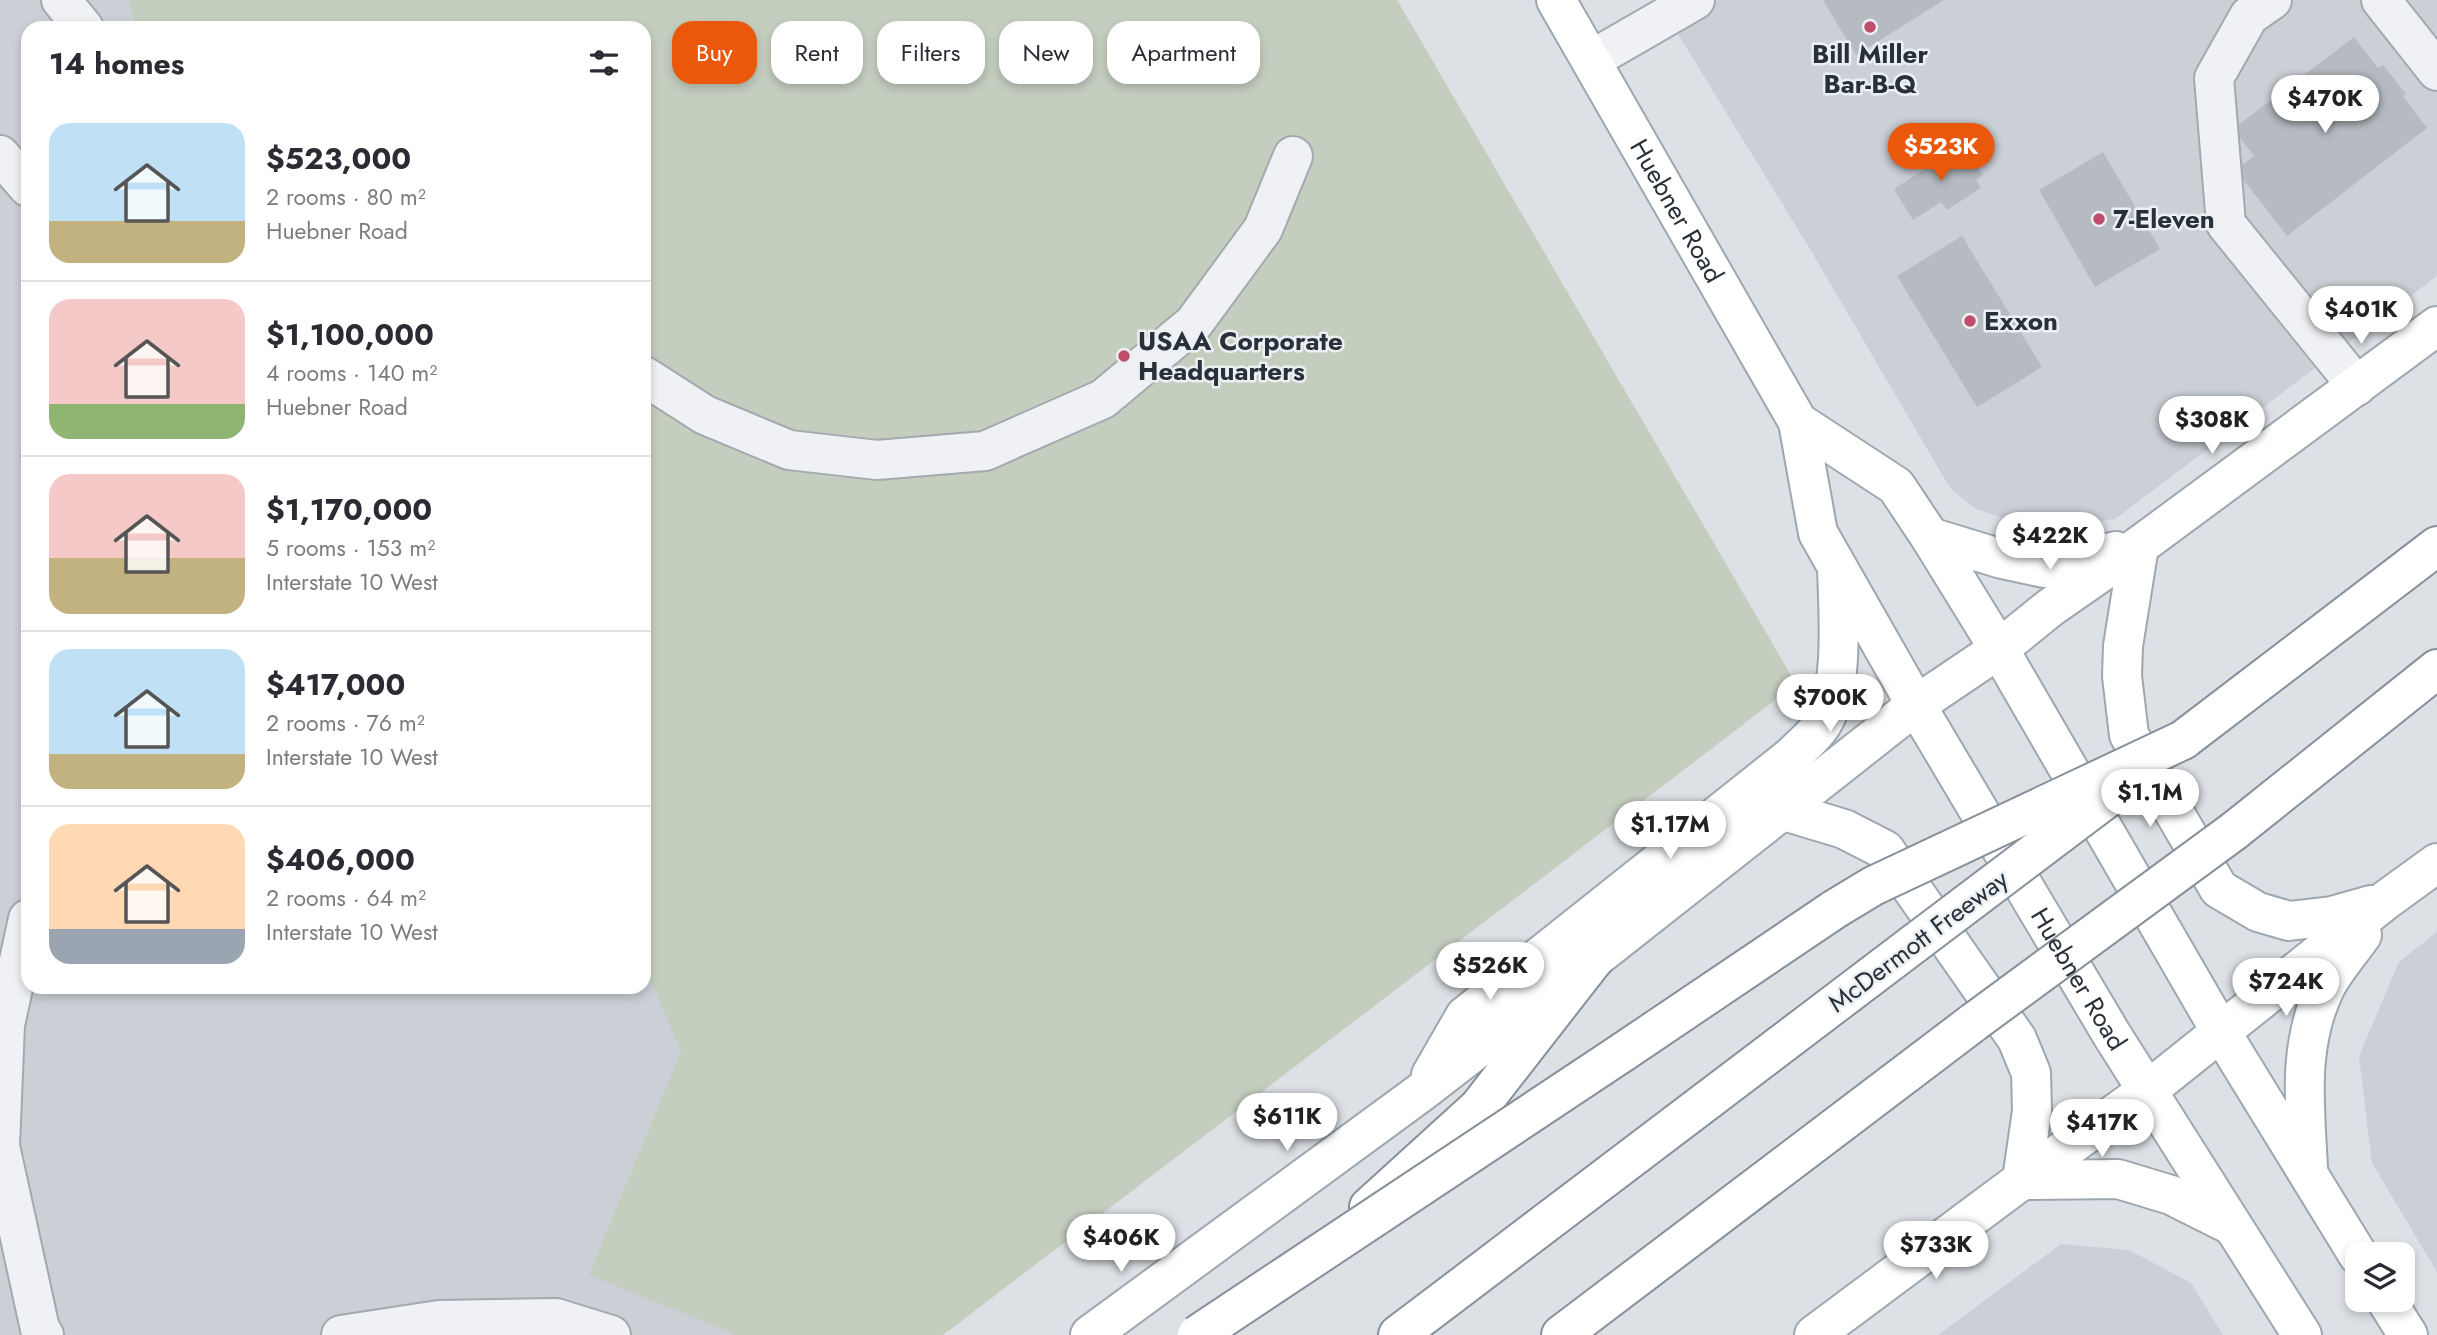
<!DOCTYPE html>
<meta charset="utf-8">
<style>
:root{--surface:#fff;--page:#f7f7f7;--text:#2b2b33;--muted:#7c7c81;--line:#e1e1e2;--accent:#ea580c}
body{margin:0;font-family:Jost,sans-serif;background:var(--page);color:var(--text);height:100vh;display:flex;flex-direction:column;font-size:26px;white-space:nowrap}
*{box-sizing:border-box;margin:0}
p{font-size:23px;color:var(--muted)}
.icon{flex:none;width:38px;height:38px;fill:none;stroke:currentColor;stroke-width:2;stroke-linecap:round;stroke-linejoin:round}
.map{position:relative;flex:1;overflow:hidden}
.sheet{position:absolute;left:21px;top:21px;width:630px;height:973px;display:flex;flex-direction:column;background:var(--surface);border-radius:21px;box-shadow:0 4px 10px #0003}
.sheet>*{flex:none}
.top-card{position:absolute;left:672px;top:21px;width:665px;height:63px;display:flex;gap:14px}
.fabs{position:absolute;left:2345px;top:1242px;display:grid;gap:14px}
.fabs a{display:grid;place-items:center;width:70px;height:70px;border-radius:14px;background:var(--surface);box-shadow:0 4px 10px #0003;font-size:35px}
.price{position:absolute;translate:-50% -60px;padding:0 16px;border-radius:24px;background:#fff;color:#222;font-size:23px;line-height:46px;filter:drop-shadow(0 2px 4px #0008)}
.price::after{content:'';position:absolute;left:50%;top:42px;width:21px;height:16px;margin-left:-10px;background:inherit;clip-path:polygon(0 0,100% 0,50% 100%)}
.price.on{background:var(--accent);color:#fff}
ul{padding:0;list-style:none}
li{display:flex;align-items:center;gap:21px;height:175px;padding:0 28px}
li+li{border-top:2px solid var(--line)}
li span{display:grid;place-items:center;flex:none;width:196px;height:140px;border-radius:21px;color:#555}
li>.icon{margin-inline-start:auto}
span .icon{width:84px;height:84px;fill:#fffc;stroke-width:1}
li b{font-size:30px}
h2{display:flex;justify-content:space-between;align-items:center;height:84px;padding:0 28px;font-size:30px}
.chip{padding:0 24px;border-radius:21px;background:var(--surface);box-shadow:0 4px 10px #0003;font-size:24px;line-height:63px}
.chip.on{background:var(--accent);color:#fff}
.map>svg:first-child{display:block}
.built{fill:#cbd0d6;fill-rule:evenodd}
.green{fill:#c4cebf}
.building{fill:#b5bbc1}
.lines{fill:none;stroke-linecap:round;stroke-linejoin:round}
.minor-casing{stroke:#a3a9ae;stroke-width:42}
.major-casing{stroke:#9da7af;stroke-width:42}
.highway-casing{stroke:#86909a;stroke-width:42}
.minor{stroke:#eff1f4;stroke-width:38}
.major{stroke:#fff;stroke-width:38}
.highway{stroke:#fff;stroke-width:38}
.highway-bridge-casing{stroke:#86909a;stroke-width:42;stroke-linecap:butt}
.highway-bridge{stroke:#fff;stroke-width:38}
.poi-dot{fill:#bf4d6c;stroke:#ecf0f3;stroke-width:2.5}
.labels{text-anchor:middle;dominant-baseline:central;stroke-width:5;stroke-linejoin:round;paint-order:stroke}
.poi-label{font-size:26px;font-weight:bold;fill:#28313a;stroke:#ecf0f3;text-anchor:start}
.street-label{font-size:26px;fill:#28313a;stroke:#ecf0f3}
</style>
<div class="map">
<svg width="2437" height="1335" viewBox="0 0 2437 1335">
<rect width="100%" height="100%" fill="#dde1e5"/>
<g class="built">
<path d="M 0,0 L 1397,0 L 1796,684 L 943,1335 L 0,1335 ZM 28,28 L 644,28 L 644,987 L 28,987 Z"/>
<path d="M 1657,0 L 2437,0 L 2437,276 L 2115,519 L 2065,527 L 2022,525 L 1974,508 L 1950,488 L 1807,244 Z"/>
<path d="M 2437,932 L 2437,1272 L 2372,1163 L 2359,1056 L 2399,962 Z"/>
<path d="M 2061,1244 L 2129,1250 L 2191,1283 L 2223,1335 L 1938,1335 Z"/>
</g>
<path class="green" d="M 128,0 L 1397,0 L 1796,684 L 943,1335 L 737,1335 L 589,1275 L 681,1051 L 644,966 L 644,28 L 137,28 Z"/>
<g class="building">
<path d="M 1823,0 L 1944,0 L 1856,55 Z"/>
<path d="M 2354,37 L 2378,68 L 2383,65 L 2406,94 L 2403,96 L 2427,128 L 2287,236 L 2236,170 L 2254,156 L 2233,129 Z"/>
<path d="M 1963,144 L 1983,175 L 1976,180 L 1981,188 L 1947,210 L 1941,202 L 1913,220 L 1894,189 Z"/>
<path d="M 2103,152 L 2160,249 L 2095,287 L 2039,190 Z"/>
<path d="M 1962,236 L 2042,367 L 1977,407 L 1897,276 Z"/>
</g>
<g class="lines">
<defs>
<g id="minor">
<path d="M 61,0 L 84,28"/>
<path d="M 2272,0 L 2249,16 L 2214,78 L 2226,224 L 2357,386"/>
<path d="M 2381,0 L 2437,71"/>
<path d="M 1591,60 L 1695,0"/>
<path d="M 0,155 L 28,187"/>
<path d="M 644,376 L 705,415 L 789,450 L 877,460 L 985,451 L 1103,399 L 1194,323 L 1263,229 L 1293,156"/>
<path d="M 28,919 L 5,1025 L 0,1146 L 40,1329 L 44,1335"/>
<path d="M 341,1335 L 439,1320 L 556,1318 L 611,1335"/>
</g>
<g id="major">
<path id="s1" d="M 1556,0 L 1798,422 L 1818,533 L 1916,705 L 2112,1035 L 2302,1335"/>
<path d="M 1798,422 L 1896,486 L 1930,537 L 1999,649 L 2221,1032 L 2358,1255"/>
<path d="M 1930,537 L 2002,559 L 2044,568 L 2116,551"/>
<path d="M 2139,546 L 2123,646 L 2122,676 L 2129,735 L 2219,889 L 2258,912 L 2289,921 L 2332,916 L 2371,905"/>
<path d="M 1781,810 L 1844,829 L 1885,850 L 2017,1039 L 2031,1073 L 2032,1111 L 2022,1180"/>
<path d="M 1431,1075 L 1465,1016 L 1792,756 C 1801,746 1815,736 1822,724 C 1845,686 1838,611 1837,567"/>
<path d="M 2308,1168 C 2305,1105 2297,1047 2325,988 C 2334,970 2350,952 2362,935"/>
<path d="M 2022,1180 L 2118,1179 L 2171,1195 L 2231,1225"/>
<path d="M 2386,1300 L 2408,1335"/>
<path d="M 1090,1335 L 1420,1093 L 1595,958 L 1916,705 L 1999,649 L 2051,607 L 2139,546 L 2437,326"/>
<path d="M 1814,1335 L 2022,1180 L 2148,1090 L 2386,900 L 2437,863"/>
</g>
<g id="highway">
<path d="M 2183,740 L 2437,546"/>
<path d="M 2234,831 L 2437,669"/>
<path d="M 1623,1052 L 1835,909"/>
<path d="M 1369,1207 L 1479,1107 L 1595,958"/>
<path d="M 1398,1335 L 1915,943"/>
<path d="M 1561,1335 L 1974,1022"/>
</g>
</defs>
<use href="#minor" class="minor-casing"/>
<use href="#major" class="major-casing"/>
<use href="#highway" class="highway-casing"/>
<use href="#minor" class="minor"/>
<use href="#major" class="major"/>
<use href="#highway" class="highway"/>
<defs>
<g id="highway-bridge">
<path d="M 1835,909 L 1873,886 L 2183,740"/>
<path d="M 1915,943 L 2123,786"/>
<path d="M 1974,1022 L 2234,831"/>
<path d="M 1197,1335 L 1623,1052"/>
</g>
</defs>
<use href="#highway-bridge" class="highway-bridge-casing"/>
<use href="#highway-bridge" class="highway-bridge"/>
</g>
<g class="poi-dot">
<circle cx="1870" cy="27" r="7"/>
<circle cx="2099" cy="219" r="7"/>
<circle cx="1970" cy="321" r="7"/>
<circle cx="1124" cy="356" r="7"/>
</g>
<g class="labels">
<g class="poi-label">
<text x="1870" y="54" text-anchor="middle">Bill Miller<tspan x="1870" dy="30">Bar-B-Q</tspan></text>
<text x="2113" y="219">7-Eleven</text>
<text x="1984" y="321">Exxon</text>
<text x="1138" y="341">USAA Corporate<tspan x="1138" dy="30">Headquarters</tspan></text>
</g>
<g class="street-label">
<text stroke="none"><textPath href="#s1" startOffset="243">Huebner Road</textPath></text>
<text transform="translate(1918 941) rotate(-37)">McDermott Freeway</text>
<text stroke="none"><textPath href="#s1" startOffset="1116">Huebner Road</textPath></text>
</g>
</g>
</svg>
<div class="fabs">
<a><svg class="icon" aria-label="layers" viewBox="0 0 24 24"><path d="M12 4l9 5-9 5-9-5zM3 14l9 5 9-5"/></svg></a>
</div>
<b class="price" style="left:2325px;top:135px">$470K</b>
<b class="price on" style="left:1941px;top:183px">$523K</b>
<b class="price" style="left:2361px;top:346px">$401K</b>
<b class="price" style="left:2212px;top:456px">$308K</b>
<b class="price" style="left:2050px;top:572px">$422K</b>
<b class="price" style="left:1830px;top:734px">$700K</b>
<b class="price" style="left:2150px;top:829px">$1.1M</b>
<b class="price" style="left:1670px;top:861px">$1.17M</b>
<b class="price" style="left:1490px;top:1002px">$526K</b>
<b class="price" style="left:2286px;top:1018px">$724K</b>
<b class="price" style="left:1287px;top:1153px">$611K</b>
<b class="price" style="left:2102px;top:1159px">$417K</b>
<b class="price" style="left:1121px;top:1274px">$406K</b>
<b class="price" style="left:1936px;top:1281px">$733K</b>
<div class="top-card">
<a class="chip on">Buy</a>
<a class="chip">Rent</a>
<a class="chip">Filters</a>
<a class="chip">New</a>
<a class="chip">Apartment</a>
</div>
<section class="sheet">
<h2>14 homes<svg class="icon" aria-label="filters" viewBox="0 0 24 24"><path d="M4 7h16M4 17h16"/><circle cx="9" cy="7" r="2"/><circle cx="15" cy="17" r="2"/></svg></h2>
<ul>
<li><span style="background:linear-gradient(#bfe0f5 70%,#c2b280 0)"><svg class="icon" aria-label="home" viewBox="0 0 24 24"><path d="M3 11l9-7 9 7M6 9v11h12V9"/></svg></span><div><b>$523,000</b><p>2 rooms · 80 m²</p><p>Huebner Road</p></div></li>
<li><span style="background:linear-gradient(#f6c9c9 75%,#8fb573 0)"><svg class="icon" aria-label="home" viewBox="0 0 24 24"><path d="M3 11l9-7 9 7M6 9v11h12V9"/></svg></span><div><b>$1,100,000</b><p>4 rooms · 140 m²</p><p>Huebner Road</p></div></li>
<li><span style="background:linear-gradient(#f6c9c9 60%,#c2b280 0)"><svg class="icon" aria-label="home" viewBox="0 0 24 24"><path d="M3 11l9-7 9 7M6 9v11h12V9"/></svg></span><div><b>$1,170,000</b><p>5 rooms · 153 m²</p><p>Interstate 10 West</p></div></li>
<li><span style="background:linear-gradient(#bfe0f5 75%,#c2b280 0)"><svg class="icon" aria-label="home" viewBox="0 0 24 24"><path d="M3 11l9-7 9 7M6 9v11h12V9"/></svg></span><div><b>$417,000</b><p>2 rooms · 76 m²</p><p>Interstate 10 West</p></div></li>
<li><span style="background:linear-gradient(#ffd9b3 75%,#9aa5b1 0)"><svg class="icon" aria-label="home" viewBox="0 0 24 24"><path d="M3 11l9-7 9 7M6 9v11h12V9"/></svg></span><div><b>$406,000</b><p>2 rooms · 64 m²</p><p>Interstate 10 West</p></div></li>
</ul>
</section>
</div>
